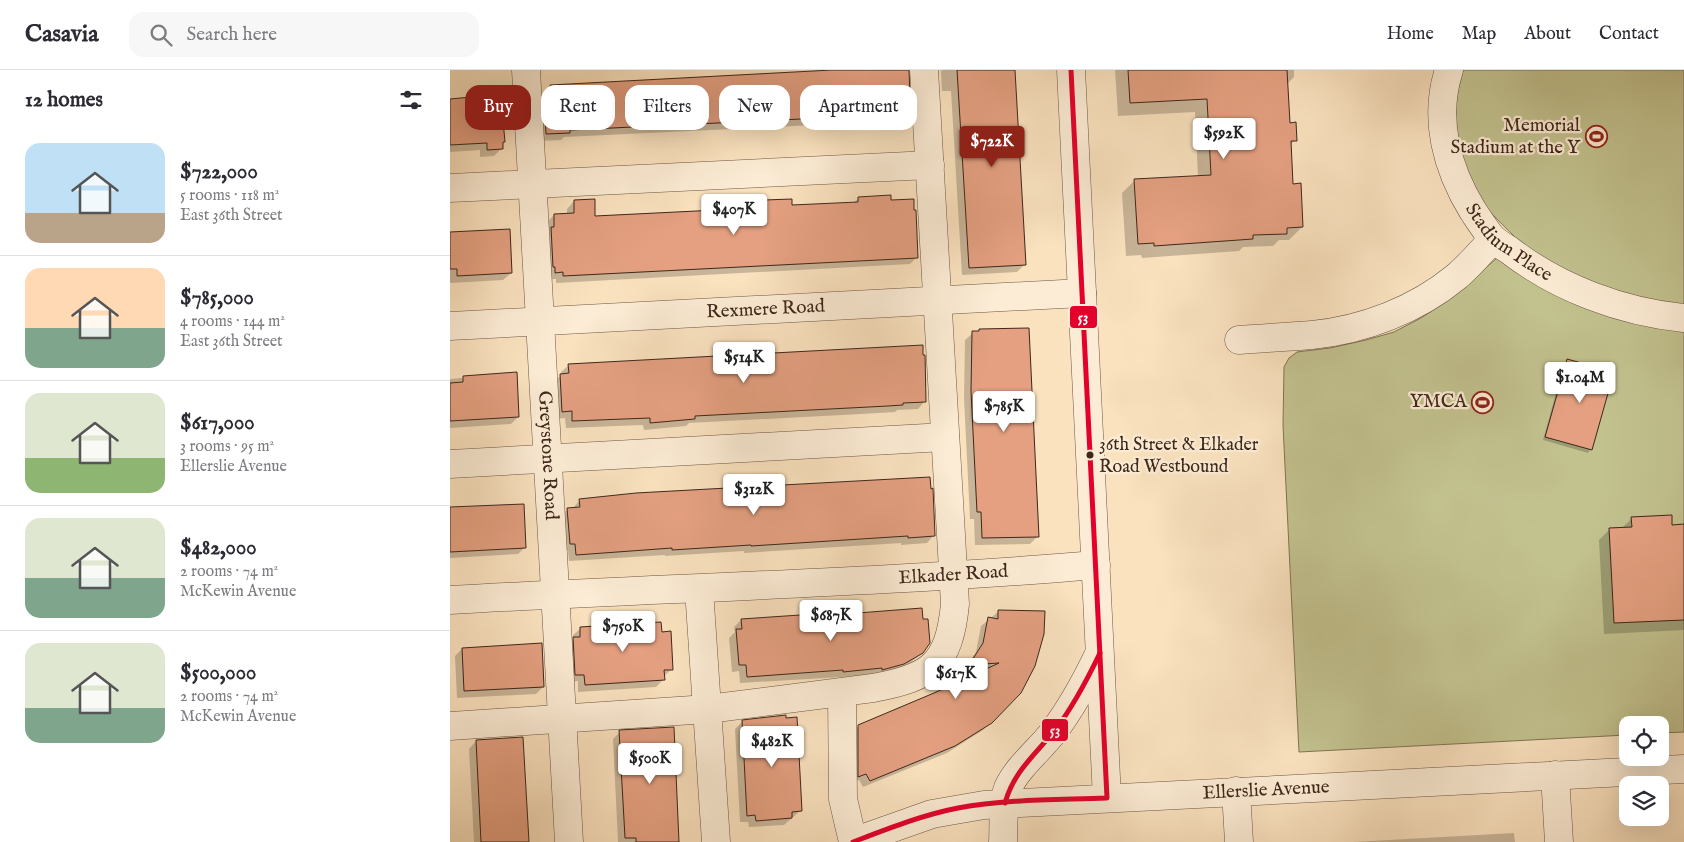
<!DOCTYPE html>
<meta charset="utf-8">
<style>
:root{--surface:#fff;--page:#f7f7f7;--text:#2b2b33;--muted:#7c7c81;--line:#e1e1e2;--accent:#8f2418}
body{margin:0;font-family:"IM FELL English",serif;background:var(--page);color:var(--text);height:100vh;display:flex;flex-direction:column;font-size:19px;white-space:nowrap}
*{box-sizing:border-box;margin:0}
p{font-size:16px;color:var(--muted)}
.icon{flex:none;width:28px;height:28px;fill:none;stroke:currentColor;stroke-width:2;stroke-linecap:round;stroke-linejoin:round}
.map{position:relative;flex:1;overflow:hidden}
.panel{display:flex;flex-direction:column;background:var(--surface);width:450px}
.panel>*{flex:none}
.guide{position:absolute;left:15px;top:15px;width:475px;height:45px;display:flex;gap:10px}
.buttons{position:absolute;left:1169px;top:646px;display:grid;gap:10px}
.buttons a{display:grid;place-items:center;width:50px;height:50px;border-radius:10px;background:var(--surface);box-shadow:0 5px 20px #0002;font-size:25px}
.price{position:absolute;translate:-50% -42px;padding:0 11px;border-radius:5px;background:#fff;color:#222;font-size:16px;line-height:32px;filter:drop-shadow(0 1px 2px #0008)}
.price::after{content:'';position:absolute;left:50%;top:30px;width:15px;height:11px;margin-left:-8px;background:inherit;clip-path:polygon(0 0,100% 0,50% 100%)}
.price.selected{background:var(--accent);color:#fff}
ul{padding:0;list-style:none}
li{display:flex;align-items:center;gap:15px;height:125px;padding:0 25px}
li+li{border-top:1px solid var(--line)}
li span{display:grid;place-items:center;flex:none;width:140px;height:100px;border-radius:15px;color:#555}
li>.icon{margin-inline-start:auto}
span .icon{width:60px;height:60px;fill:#fffc;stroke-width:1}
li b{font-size:21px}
h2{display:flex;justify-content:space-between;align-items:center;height:60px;padding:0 25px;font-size:21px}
.pill{padding:0 18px;border-radius:15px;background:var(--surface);box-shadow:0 5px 20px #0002;font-size:18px;line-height:45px}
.pill.selected{background:var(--accent);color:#fff}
header{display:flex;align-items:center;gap:30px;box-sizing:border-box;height:70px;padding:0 25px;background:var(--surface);border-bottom:1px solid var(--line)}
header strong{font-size:24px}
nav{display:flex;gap:28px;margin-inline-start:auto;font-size:18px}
.search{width:350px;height:45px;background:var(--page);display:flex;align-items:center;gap:12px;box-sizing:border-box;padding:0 18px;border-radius:15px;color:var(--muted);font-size:19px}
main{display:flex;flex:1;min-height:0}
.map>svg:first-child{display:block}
.green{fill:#c2c28f;stroke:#807455}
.shadow{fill:#0003}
.building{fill:#e4a081;stroke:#3e271b}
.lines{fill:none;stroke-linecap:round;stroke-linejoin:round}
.minor-casing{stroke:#6d5644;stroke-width:29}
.minor{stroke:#fcecd5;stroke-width:28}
.bus-1-casing{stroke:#fcecd5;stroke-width:9}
.bus-1{stroke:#e4002b;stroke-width:5}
.bus-dot{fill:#3e271b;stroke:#fcecd5;stroke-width:2}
.labels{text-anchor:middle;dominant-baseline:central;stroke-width:4.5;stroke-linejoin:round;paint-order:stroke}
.bus-label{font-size:18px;fill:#3e271b;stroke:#fcecd5;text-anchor:start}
.poi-label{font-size:19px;fill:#3e271b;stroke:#fcecd5;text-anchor:end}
.street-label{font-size:19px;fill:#3e271b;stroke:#fcecd5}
.line-badge{stroke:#fcecd5;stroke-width:2}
.badge-label{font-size:14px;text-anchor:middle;font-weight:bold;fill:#fff}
</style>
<header>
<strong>Casavia</strong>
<div class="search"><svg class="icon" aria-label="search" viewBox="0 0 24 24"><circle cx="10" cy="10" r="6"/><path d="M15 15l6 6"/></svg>Search here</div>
<nav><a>Home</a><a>Map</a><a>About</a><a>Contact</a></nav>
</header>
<main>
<section class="panel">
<h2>12 homes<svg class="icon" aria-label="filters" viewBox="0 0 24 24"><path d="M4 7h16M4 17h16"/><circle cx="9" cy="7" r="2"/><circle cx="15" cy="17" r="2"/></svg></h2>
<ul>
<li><span style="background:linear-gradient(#bfe0f5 70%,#b9a48a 0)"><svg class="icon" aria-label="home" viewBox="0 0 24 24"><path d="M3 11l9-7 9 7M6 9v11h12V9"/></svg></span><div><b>$722,000</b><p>5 rooms · 118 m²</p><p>East 36th Street</p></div></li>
<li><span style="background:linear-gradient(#ffd9b3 60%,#7fa58c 0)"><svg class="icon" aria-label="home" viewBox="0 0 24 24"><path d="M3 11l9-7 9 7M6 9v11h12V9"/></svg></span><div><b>$785,000</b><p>4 rooms · 144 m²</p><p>East 36th Street</p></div></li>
<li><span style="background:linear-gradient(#dfe7d0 65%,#8fb573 0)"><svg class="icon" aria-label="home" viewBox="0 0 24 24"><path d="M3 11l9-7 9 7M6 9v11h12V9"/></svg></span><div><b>$617,000</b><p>3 rooms · 95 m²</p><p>Ellerslie Avenue</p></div></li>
<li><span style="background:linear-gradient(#dfe7d0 60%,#7fa58c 0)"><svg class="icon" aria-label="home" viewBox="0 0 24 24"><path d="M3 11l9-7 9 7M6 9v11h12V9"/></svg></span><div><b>$482,000</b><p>2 rooms · 74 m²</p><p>McKewin Avenue</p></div></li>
<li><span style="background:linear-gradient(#dfe7d0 65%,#7fa58c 0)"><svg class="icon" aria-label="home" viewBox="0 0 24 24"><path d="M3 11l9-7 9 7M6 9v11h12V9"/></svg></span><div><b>$500,000</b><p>2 rooms · 74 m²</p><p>McKewin Avenue</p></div></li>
</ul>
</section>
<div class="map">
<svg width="1234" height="772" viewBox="0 0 1234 772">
<rect width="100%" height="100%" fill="#fae2bf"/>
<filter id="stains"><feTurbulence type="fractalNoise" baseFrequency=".004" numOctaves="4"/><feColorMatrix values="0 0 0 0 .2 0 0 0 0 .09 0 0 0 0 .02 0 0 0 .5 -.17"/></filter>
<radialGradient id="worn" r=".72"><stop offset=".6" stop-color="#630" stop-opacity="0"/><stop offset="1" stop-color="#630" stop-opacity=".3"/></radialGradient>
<path class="green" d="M 1013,0 L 1234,0 L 1234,662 L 1210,663 L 1210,655 L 1178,655 L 1177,665 L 849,682 L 833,355 L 834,297 L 839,288 L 847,282 L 880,278 L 916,270 L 944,262 L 971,248 L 997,231 L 1068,170 C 1057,159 1046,149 1036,137 C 1013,107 1003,64 1007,26 C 1008,18 1011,9 1013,0 Z"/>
<g class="shadow">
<path d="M 423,0 L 458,0 L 459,52 L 452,59 L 408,60 L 407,53 L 114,67 L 111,70 L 89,71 L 87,33 L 101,16 Z"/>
<path d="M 492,0 L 564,0 L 575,194 L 567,202 L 512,205 L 501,21 L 492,21 L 491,1 Z"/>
<path d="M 665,0 L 844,0 L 844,7 L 837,14 L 839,54 L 845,70 L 840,75 L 842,115 L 852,157 L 839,170 L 829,170 L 823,176 L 793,177 L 789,181 L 692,188 L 691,185 L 676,186 L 672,123 L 685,110 L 748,107 L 745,42 L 668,46 Z"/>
<path d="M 32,20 L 53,72 L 52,74 L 52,78 L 44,86 L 30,87 L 30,80 L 0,82 L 0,30 L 24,27 Z"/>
<path d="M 409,128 L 440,131 L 467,187 L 460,194 L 106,213 L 106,209 L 98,209 L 97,152 L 104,145 L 117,144 L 117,139 L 124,131 L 144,147 L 280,140 L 287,133 L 341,137 L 403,133 Z"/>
<path d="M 0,163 L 61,203 L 53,210 L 0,213 Z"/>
<path d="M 523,263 L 588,466 L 580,474 L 525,475 L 524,449 L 520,449 L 514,329 L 515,270 Z"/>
<path d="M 1117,291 L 1141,379 L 1138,383 L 1093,370 L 1114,294 Z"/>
<path d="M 119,295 L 475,331 L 468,339 L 447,340 L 445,342 L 429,343 L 239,353 L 236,356 L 194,360 L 193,355 L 116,358 L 115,348 L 105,349 L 103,312 L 112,305 L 111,302 Z"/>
<path d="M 66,303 L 68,347 L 61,354 L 0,358 L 0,309 Z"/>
<path d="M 302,417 L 484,465 L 477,473 L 451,475 L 451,473 L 294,483 L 294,481 L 215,486 L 215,485 L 119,491 L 118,480 L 113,481 L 110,446 L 118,439 L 123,438 L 130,430 L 143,429 L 145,427 Z"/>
<path d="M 0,439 L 75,477 L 68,484 L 0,488 Z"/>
<path d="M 1182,448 L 1221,456 L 1234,456 L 1234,560 L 1154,564 L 1149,470 L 1160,459 L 1171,459 Z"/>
<path d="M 549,541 L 570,622 L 533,660 L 497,683 L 413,717 L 409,710 L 402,713 L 401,664 L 409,656 L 537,600 L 513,601 L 526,582 L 531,556 Z"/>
<path d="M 291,550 L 472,583 L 456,596 L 425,605 L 290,613 L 289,601 L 282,602 L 279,568 L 285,562 L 284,557 Z"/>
<path d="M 131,558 L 222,599 L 213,607 L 213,610 L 206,617 L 128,622 L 128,611 L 118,612 L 117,576 L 123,569 L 123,565 Z"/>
<path d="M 12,579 L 93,617 L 86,624 L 7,628 L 5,586 Z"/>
<path d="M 292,652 L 350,741 L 334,755 L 299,757 L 298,752 L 290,752 L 285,659 Z"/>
<path d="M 170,662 L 228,772 L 168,772 L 163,669 Z"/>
<path d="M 26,671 L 78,772 L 24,772 L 19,679 Z"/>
<path d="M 1064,763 L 1065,772 L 903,772 Z"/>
</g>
<g class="building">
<path d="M 382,0 L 459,0 L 461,52 L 415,54 L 414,46 L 120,60 L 120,63 L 96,64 L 94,24 L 101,24 L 100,15 Z"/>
<path d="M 507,0 L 565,0 L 576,195 L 519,198 Z"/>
<path d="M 678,0 L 837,0 L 840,53 L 846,52 L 847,71 L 841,71 L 843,114 L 851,113 L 853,157 L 837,158 L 837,164 L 803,165 L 803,169 L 704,176 L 704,173 L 688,174 L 684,109 L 761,105 L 757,29 L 680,33 Z"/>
<path d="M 50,17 L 55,72 L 53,72 L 53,79 L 37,80 L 37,73 L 0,75 L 0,29 L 32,26 L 31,19 Z"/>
<path d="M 441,125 L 441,130 L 464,129 L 464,140 L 466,140 L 468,188 L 113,206 L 113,202 L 105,203 L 105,197 L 103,197 L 101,157 L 104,157 L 104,144 L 124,143 L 124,130 L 145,129 L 145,146 L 287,139 L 287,131 L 342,129 L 342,135 L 408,132 L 408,127 Z"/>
<path d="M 60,159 L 62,203 L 7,206 L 7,199 L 0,199 L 0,162 Z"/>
<path d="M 579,258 L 589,467 L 532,468 L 531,442 L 527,442 L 521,321 L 522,261 L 529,261 L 529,259 Z"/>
<path d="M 473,275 L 473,285 L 475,285 L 476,332 L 453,333 L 453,335 L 438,336 L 245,346 L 245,349 L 200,353 L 200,348 L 122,351 L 122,341 L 112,342 L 110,304 L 119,303 L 118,294 Z"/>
<path d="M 1117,289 L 1164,302 L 1142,380 L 1095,367 Z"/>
<path d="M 67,302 L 69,347 L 0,351 L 0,313 L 13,312 L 13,306 Z"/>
<path d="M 480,407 L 481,419 L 483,418 L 485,466 L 458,468 L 458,466 L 301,476 L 301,475 L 222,480 L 222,478 L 126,485 L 125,474 L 120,474 L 117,438 L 130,437 L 129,429 L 186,423 Z"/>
<path d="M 74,434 L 76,478 L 0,482 L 0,437 Z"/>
<path d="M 1222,445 L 1222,455 L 1234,454 L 1234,550 L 1164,553 L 1159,458 L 1182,457 L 1181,447 Z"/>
<path d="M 472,538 L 473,549 L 478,549 L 480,573 L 473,583 L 454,594 L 432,600 L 432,598 L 393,602 L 393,600 L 297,607 L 296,595 L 289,595 L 286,559 L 292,559 L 291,549 L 395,542 L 395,544 Z"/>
<path d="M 548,540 L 595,541 L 594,564 L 585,596 L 571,623 L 542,653 L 505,676 L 420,711 L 416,704 L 408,707 L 408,655 L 484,623 L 549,593 L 519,595 L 533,573 L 538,547 L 548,549 Z"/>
<path d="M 211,552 L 212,562 L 221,561 L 223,600 L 214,600 L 215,610 L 135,615 L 134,605 L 125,605 L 123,567 L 130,567 L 130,557 Z"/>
<path d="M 92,573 L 94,617 L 14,621 L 12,578 Z"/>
<path d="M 336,645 L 336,648 L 347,647 L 352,741 L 342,742 L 342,748 L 306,751 L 305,745 L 297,746 L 292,650 Z"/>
<path d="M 224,657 L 229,772 L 186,772 L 186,768 L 175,768 L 169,660 Z"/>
<path d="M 73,667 L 79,772 L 31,772 L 26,670 Z"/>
</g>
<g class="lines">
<defs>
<g id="minor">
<path id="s1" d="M 76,0 L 119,772"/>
<path d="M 621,0 L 657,728"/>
<path id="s2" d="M 999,0 C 983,49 997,99 1023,141 C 1029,150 1036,161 1043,169 C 1048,173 1054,177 1059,180 C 1108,218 1172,242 1234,248"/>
<path d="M 0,118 L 480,95"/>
<path id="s3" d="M 0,256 L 632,223"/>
<path d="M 789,270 C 813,268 838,267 862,265 C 913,260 966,240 1006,207 C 1019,196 1031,182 1043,169"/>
<path d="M 0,394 L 495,367"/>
<path d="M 249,519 L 266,772"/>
<path id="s4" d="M 0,530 C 215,518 431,513 646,495"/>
<path d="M 392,623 L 393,729 L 403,772"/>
<path d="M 0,656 L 258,639 L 423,618 C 481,607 499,595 505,534 L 474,0"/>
<path d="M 1105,705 L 1109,772"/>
<path d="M 786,721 L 789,772"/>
<path id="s5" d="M 403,772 L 482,744 L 534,735 L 1234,699"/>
<path d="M 553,772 C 554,755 552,734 558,718 C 568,696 590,680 604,661 C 622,637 636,611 649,584"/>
</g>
</defs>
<use href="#minor" class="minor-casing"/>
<use href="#minor" class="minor"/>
<defs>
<g id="bus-1">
<path d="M 555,733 C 564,701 585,685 605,660 C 623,637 637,610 650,583"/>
<path d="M 403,772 C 437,759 472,745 508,738 C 557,729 608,730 657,728 L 621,0"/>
</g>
</defs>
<use href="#bus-1" class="bus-1-casing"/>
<use href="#bus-1" class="bus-1"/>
</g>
<defs>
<symbol id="stadium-ring" viewBox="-11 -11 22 22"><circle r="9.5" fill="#fcecd5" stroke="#8f2418" stroke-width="1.5"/><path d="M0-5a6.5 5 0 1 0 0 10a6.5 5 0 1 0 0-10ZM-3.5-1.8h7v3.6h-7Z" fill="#8f2418"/></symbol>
</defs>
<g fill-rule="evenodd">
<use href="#stadium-ring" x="1134" y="54" width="25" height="25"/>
<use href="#stadium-ring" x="1020" y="320" width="25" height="25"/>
</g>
<circle class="bus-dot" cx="640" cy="385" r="4.5"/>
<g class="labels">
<g class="bus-label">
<text x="649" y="375">36th Street &amp; Elkader<tspan x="649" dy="22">Road Westbound</tspan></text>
</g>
<g class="poi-label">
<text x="1130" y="56">Memorial<tspan x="1130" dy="22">Stadium at the Y</tspan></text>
<text x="1017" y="332">YMCA</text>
</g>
<g class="street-label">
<text stroke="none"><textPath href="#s2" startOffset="196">Stadium Place</textPath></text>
<text stroke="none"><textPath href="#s3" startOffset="316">Rexmere Road</textPath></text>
<text stroke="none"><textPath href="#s1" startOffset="386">Greystone Road</textPath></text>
<text stroke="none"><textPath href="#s4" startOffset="504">Elkader Road</textPath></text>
<text stroke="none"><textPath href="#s5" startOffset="419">Ellerslie Avenue</textPath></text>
</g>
</g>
<g class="line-badge">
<rect x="619" y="235" width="29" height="24" rx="5" fill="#e4002b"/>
<rect x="591" y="648" width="28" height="24" rx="5" fill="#e4002b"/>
</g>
<g class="badge-label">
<text x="633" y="252">53</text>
<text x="605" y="665">53</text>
</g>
<rect width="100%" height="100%" filter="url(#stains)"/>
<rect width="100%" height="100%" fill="url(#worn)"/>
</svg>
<div class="buttons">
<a><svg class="icon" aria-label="locate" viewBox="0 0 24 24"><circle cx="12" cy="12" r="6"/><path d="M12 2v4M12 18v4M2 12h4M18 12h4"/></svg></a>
<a><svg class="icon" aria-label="layers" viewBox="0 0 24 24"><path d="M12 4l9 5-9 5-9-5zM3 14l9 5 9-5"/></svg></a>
</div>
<b class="price" style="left:774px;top:90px">$592K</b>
<b class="price selected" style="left:542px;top:98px">$722K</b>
<b class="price" style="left:284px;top:166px">$407K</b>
<b class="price" style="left:294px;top:314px">$514K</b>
<b class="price" style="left:1130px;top:334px">$1.04M</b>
<b class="price" style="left:554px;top:363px">$785K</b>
<b class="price" style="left:304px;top:446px">$312K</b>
<b class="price" style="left:381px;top:572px">$687K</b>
<b class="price" style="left:173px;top:583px">$750K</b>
<b class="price" style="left:506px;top:630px">$617K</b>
<b class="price" style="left:322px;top:698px">$482K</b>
<b class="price" style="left:200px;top:715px">$500K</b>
<div class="guide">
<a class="pill selected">Buy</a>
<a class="pill">Rent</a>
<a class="pill">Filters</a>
<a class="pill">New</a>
<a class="pill">Apartment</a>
</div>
</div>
</main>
